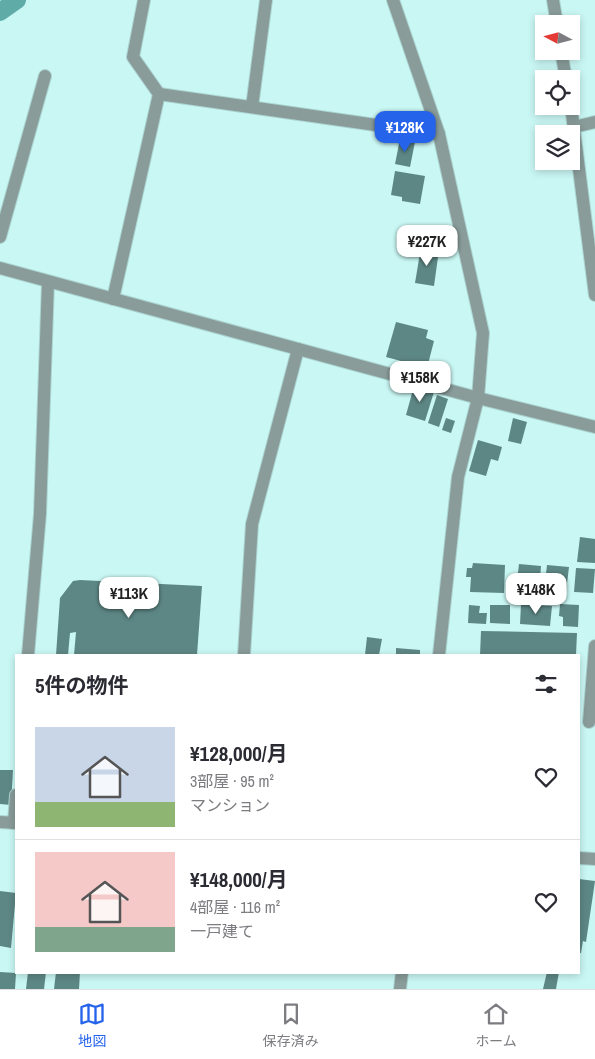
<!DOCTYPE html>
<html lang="ja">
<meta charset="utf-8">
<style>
:root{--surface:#fff;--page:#f7f7f7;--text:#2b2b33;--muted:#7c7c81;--line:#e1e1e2;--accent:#2563eb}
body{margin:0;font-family:"Archivo Narrow","Noto Sans JP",sans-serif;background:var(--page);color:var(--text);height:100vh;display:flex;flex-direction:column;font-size:19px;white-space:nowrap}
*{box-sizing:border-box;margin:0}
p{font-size:16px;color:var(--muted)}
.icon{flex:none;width:28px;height:28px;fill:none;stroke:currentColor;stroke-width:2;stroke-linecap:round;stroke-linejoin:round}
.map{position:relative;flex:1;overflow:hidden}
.details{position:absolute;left:15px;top:654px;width:565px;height:320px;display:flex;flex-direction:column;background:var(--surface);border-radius:0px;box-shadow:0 2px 8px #0003}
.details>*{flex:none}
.needle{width:32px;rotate:277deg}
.buttons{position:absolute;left:535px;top:15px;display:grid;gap:10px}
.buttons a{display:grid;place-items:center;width:45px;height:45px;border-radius:0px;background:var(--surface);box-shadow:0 2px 8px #0003;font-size:25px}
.price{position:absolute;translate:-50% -42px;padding:0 11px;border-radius:10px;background:#fff;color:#222;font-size:16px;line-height:32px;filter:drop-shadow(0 1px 2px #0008)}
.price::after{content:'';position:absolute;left:50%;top:30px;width:15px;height:11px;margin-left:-8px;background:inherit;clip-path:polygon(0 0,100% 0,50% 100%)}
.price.current{background:var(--accent);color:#fff}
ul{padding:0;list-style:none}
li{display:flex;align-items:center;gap:15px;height:125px;padding:0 20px}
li+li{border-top:1px solid var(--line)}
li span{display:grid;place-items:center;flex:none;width:140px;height:100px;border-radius:0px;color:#555}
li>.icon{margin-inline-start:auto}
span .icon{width:60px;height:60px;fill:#fffc;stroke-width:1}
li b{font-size:21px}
h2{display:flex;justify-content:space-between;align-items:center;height:60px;padding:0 20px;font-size:21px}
.tab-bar{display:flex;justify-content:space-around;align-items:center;height:70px;border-top:1px solid var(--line);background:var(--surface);font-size:14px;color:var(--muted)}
.tab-bar a{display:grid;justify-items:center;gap:2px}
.tab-bar .current{color:var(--accent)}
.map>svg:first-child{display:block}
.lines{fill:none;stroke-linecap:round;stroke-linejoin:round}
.canal{stroke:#5eaba8;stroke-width:18}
.building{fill:#5d8785}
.minor-casing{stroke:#abd4d1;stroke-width:14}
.tertiary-casing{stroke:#abd4d1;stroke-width:14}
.minor{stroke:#899c9a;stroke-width:12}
.tertiary{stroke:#899c9a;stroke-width:12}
</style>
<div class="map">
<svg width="595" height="989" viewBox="0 0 595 989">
<rect width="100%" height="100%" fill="#c9f7f4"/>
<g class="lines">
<path class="canal" d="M 0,12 L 17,0"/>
</g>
<g class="building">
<path d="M 400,139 L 415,142 L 410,167 L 395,164 Z"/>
<path d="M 395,171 L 425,176 L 420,204 L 402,201 L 402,197 L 391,195 Z"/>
<path d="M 421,247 L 439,250 L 434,286 L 415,283 Z"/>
<path d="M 396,322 L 428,330 L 426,338 L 434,341 L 427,368 L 386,357 Z"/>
<path d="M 414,386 L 434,392 L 425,421 L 406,415 Z"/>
<path d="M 437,395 L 448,399 L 439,427 L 428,423 Z"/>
<path d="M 446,418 L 455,421 L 451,433 L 442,430 Z"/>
<path d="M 513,418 L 527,422 L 521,444 L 508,441 Z"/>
<path d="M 478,440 L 502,447 L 498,461 L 491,459 L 486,476 L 469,471 Z"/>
<path d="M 580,537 L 595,539 L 595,563 L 577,562 Z"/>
<path d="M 473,563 L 505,565 L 504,593 L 470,592 L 471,577 L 466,577 L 467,568 L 472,568 Z"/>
<path d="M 519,564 L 541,566 L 539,592 L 516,590 Z"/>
<path d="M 547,565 L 569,567 L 566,592 L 544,591 Z"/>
<path d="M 576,568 L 595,569 L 593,593 L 574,592 Z"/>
<path d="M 80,580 L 202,586 L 197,655 L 74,655 L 76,632 L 70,633 L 68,655 L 56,655 L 60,598 L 73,581 Z"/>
<path d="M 521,604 L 552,606 L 550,626 L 520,624 Z"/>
<path d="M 560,604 L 579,605 L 578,627 L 563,626 L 563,617 L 559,616 Z"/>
<path d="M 469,605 L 480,606 L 479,613 L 487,613 L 486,624 L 468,623 Z"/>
<path d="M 490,605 L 510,605 L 510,624 L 490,623 Z"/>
<path d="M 481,631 L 577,633 L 576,655 L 480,655 Z"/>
<path d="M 367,637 L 382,639 L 379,655 L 365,655 Z"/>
<path d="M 396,648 L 420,650 L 420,655 L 396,655 Z"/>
<path d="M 0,770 L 13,770 L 11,805 L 0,804 Z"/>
<path d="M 579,879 L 595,881 L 586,942 L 583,941 L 581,953 L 579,953 Z"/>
<path d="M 0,891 L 16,893 L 11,948 L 0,946 Z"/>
<path d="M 0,972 L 16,973 L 15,989 L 0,989 Z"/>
<path d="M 28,972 L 46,972 L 44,989 L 26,989 Z"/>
<path d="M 56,972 L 80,972 L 79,989 L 54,989 Z"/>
<path d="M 547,972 L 559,972 L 556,989 L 543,989 Z"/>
</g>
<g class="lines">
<defs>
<g id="minor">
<path d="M 393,0 L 439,134 L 483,333 L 478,398 L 458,477 L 439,655"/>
<path d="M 553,0 L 557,24"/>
<path d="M 561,51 L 566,79"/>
<path d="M 159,94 L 439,134"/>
<path d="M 571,106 L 595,295"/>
<path d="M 252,107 L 266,0"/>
<path d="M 574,127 L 595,122"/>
<path d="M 0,237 L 45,76"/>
<path d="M 0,268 L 478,398 L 595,427"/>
<path d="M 113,299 L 159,94 L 133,57 L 144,0"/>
<path d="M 28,655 L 40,514 L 48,282"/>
<path d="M 244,655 L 252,524 L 298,349"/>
<path d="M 589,722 L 595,646"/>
<path d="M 14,823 L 16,795"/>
<path d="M 400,989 L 402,972"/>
</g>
<g id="tertiary">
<path d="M 0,822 L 16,823"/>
<path d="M 579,858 L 595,859"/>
</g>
</defs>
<use href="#minor" class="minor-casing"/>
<use href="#tertiary" class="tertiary-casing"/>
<use href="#minor" class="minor"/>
<use href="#tertiary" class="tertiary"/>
</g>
</svg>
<div class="buttons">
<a><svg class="needle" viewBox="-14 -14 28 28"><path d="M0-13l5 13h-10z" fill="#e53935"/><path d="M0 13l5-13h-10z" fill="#7c7c81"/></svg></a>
<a><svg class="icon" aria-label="locate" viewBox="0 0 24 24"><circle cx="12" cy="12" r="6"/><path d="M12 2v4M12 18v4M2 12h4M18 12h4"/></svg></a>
<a><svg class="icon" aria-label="layers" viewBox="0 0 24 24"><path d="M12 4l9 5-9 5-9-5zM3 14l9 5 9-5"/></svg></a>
</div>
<b class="price current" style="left:405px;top:153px">¥128K</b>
<b class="price" style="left:427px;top:267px">¥227K</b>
<b class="price" style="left:420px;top:403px">¥158K</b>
<b class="price" style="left:536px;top:615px">¥148K</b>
<b class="price" style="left:129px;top:619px">¥113K</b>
<section class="details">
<h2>5件の物件<svg class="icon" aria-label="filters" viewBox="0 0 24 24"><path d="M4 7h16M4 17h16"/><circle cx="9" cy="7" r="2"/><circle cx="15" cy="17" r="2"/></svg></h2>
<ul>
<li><span style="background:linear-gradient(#c9d6e8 75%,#8fb573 0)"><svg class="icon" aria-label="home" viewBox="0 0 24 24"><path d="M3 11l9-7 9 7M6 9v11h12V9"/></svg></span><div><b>¥128,000/月</b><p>3部屋 · 95 m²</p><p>マンション</p></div><svg class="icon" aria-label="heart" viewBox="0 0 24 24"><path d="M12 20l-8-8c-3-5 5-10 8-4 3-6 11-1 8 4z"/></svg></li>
<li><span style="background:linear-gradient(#f6c9c9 75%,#7fa58c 0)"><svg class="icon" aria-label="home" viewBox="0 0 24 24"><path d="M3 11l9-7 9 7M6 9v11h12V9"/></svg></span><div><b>¥148,000/月</b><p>4部屋 · 116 m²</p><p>一戸建て</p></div><svg class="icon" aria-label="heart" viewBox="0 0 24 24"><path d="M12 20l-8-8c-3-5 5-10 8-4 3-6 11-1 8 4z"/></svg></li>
</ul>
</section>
</div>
<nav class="tab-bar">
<a class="current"><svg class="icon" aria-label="map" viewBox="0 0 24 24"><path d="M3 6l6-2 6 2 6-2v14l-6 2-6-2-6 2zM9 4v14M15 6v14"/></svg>地図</a>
<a><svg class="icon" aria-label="saved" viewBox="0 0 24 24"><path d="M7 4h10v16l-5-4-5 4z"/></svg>保存済み</a>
<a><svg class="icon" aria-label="home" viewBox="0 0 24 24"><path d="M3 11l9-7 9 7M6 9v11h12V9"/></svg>ホーム</a>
</nav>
